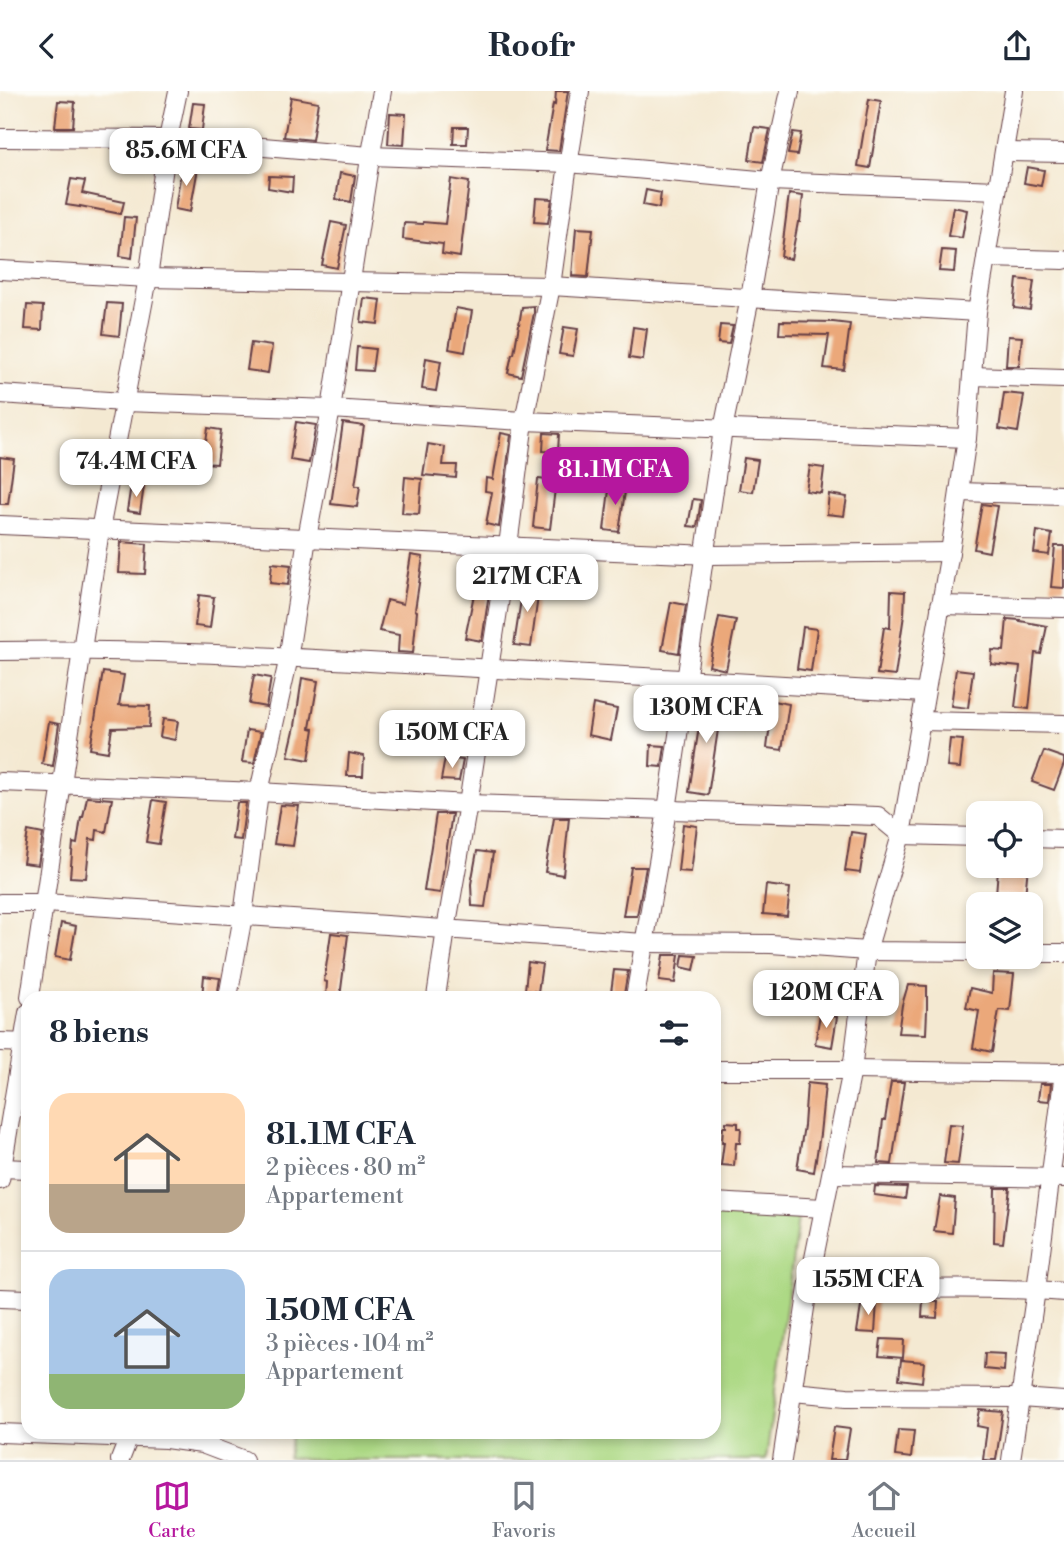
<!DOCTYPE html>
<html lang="fr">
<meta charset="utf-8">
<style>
:root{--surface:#fff;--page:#f6f6f7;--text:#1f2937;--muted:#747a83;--line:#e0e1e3;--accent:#b5179e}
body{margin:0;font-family:"Libre Bodoni",serif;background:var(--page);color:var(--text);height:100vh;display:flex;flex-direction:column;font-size:26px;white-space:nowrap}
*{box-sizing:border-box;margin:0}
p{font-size:23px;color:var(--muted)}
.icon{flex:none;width:38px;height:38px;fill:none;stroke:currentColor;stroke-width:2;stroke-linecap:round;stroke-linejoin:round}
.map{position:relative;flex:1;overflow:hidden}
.side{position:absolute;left:21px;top:900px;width:700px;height:448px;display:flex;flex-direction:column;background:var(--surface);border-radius:21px;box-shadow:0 4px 10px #0003}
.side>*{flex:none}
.tools{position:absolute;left:966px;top:710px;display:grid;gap:14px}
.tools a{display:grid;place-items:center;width:77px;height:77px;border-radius:14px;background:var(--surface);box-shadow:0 4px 10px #0003;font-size:35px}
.price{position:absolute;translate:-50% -60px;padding:0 16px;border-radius:14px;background:#fff;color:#222;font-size:23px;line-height:46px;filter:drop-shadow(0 2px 4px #0008)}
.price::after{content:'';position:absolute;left:50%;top:42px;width:21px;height:16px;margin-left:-10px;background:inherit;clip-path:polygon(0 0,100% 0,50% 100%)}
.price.selected{background:var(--accent);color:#fff}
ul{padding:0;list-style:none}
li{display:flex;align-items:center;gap:21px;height:175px;padding:0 28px}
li+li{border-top:2px solid var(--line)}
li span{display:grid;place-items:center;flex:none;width:196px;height:140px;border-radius:21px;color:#555}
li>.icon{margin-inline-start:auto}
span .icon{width:84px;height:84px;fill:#fffc;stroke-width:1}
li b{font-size:30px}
h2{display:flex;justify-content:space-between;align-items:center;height:84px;padding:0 28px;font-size:30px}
header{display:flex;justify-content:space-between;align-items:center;height:91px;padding:0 28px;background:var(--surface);font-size:32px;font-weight:700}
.tab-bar{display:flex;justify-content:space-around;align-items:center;height:98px;border-top:2px solid var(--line);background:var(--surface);font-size:19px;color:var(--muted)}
.tab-bar a{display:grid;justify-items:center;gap:4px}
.tab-bar .selected{color:var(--accent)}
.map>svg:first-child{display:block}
.green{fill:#add985;stroke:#7c7c58;stroke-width:2}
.building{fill:#eba87a}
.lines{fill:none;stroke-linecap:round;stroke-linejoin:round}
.street-casing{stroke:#643d44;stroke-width:20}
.street{stroke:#fff;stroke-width:18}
</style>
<header><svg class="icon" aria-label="back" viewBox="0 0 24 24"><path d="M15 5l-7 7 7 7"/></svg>Roofr<svg class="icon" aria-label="share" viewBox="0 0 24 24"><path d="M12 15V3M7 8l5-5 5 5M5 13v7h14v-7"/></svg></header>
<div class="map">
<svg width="1064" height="1369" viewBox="0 0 1064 1369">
<rect width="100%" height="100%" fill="#fdfcf7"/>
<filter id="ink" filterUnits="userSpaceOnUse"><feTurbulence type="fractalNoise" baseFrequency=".0143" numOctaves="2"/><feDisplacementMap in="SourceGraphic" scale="14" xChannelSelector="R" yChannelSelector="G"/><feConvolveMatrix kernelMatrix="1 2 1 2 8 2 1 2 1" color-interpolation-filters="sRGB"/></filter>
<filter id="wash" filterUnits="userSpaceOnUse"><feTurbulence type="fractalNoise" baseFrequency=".00686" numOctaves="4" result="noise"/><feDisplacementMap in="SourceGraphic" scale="28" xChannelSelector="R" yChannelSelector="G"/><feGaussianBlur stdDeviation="1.57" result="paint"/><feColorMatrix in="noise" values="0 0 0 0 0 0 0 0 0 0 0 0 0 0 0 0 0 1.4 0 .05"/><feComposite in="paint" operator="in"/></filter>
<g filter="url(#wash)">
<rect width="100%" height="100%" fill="#f4e9d2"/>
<path class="green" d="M 714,1123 L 798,1127 L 766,1369 L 327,1369 L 288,1367 L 292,1341 L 714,1340 Z"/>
<g id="blocks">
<g class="building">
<path d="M 556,0 L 568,0 L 559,60 L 545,59 L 553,13 L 555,14 Z"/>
<path d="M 291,6 L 318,11 L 312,49 L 284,46 Z"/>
<path d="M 869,8 L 881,10 L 870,77 L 858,75 Z"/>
<path d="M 58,10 L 75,11 L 73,36 L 55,36 Z"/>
<path d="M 193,12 L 205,13 L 202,39 L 189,38 Z"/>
<path d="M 390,22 L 406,23 L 404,54 L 388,53 Z"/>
<path d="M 454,36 L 468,36 L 467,53 L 453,53 Z"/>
<path d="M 754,36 L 770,38 L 763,71 L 749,69 Z"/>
<path d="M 793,41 L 801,42 L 797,64 L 788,63 Z"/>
<path d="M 182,74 L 198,77 L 190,121 L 175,118 Z"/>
<path d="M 1027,76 L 1044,79 L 1041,95 L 1024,92 Z"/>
<path d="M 340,82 L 355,85 L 351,111 L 336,108 Z"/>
<path d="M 269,85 L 293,86 L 292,101 L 268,97 Z"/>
<path d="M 71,88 L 85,90 L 82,102 L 124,111 L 121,123 L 80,115 L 80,116 L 66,114 Z"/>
<path d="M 451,88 L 469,91 L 460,166 L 442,163 L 443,153 L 403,148 L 404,132 L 423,133 L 423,131 L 445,133 Z"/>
<path d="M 646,99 L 661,102 L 659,117 L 643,114 Z"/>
<path d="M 789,103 L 803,105 L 800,131 L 798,131 L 791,168 L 781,166 Z"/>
<path d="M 536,107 L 552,108 L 548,132 L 534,131 Z"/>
<path d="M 953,116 L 967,119 L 962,147 L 948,145 Z"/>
<path d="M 124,126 L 136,127 L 132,167 L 120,165 Z"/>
<path d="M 331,131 L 346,134 L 337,177 L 322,174 Z"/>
<path d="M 576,137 L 593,138 L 588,186 L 572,185 Z"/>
<path d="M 942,159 L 956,160 L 954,181 L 939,180 Z"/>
<path d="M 1017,188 L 1034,190 L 1030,219 L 1014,217 Z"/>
<path d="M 364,207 L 381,209 L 378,233 L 361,231 Z"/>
<path d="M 107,212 L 122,213 L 119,245 L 103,243 Z"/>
<path d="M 27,214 L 43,215 L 42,239 L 25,238 Z"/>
<path d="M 534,215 L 534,222 L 521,285 L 508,282 L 512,263 L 514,263 L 522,216 Z"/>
<path d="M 456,217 L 472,220 L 465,261 L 449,258 Z"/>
<path d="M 780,230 L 833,231 L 850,233 L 844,279 L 824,277 L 829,244 L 779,243 Z"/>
<path d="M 720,234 L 733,235 L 729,253 L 718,252 Z"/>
<path d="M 564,236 L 578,238 L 573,265 L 559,263 Z"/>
<path d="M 633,236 L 647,238 L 643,269 L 629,267 Z"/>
<path d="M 1008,245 L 1022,246 L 1019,275 L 1006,275 Z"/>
<path d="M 251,252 L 272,255 L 268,282 L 247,279 Z"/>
<path d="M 357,256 L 375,258 L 372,280 L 355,279 Z"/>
<path d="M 426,267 L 441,270 L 436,300 L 422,298 Z"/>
<path d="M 1004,302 L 1024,304 L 1018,341 L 999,338 Z"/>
<path d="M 296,331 L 316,334 L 309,372 L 290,369 Z"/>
<path d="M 343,332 L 364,335 L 355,395 L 360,395 L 357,416 L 331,413 Z"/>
<path d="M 208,337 L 221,339 L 217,373 L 203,372 Z"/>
<path d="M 501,342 L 511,344 L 499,436 L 486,433 L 492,401 L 485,400 L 486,387 L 493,388 Z"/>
<path d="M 544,342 L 559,343 L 558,361 L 543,360 Z"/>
<path d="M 428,353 L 445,356 L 443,374 L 457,374 L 456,387 L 423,384 Z"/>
<path d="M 0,366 L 14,368 L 8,413 L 0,413 Z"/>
<path d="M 744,367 L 758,369 L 753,401 L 739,399 Z"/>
<path d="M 810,375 L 824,377 L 821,402 L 806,400 Z"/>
<path d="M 405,386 L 422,388 L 419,423 L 402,422 Z"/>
<path d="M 538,388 L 556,390 L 550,438 L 533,436 Z"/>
<path d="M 610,391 L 626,394 L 619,441 L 604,439 Z"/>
<path d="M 131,394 L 144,395 L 140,422 L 127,420 Z"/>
<path d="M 829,403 L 847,406 L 844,425 L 827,423 Z"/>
<path d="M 693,408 L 701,409 L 697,436 L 688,435 Z"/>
<path d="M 982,413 L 997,415 L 989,461 L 974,458 Z"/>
<path d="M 1037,440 L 1052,443 L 1049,464 L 1034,462 Z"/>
<path d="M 121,451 L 147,453 L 145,483 L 119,482 Z"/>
<path d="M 1055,455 L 1064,455 L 1064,497 L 1051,496 Z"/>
<path d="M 411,464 L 423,466 L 415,519 L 417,520 L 413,562 L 398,561 L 399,544 L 379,540 L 387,509 L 403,513 Z"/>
<path d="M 272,472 L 291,474 L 288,494 L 270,492 Z"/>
<path d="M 479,479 L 492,482 L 482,550 L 465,547 Z"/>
<path d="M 524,489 L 540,491 L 531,556 L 514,554 Z"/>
<path d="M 891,500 L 905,501 L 904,524 L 895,585 L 877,583 L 884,536 L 890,537 Z"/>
<path d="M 199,504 L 214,506 L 210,537 L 195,535 Z"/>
<path d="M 671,511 L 686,514 L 679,562 L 662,559 Z"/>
<path d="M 719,526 L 736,529 L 726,579 L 709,575 Z"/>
<path d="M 1007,528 L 1020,529 L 1020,530 L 1047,535 L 1041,563 L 1035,562 L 1029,618 L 1015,616 L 1020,576 L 991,573 L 992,559 L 1004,560 Z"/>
<path d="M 803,536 L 817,538 L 811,580 L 797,578 Z"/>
<path d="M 956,578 L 973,580 L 968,617 L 951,615 Z"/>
<path d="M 103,581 L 124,584 L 119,614 L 150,615 L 149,636 L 112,637 L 108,661 L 90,658 Z"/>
<path d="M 254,584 L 271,587 L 266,616 L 249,613 Z"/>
<path d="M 302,587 L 318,590 L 310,637 L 314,638 L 309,669 L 288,665 L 295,635 Z"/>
<path d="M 661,602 L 672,604 L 668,634 L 656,633 Z"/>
<path d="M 704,603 L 723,606 L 708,704 L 689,701 Z"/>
<path d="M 773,610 L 789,613 L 782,659 L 767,657 Z"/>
<path d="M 593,613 L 617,618 L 611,649 L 588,644 Z"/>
<path d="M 163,628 L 178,630 L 175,649 L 160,646 Z"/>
<path d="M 49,631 L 59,633 L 53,675 L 42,673 Z"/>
<path d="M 247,639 L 261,641 L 254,672 L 242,671 Z"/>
<path d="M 950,648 L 963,649 L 960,677 L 947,676 Z"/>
<path d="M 651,654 L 665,655 L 662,676 L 650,675 Z"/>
<path d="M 1044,660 L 1064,667 L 1064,673 L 1054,699 L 1032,691 Z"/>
<path d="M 349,662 L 364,665 L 363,685 L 347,685 Z"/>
<path d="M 445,667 L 463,669 L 459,690 L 441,689 Z"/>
<path d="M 87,706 L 112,708 L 106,741 L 97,739 L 96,749 L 90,748 L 86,787 L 70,786 L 73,752 L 77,753 L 81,726 L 83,726 Z"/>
<path d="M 153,709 L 166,711 L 159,753 L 146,751 Z"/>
<path d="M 237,712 L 246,712 L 241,749 L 232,748 Z"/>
<path d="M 280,714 L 299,715 L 293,755 L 274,753 Z"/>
<path d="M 436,723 L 452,723 L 440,802 L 424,800 Z"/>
<path d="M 554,727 L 569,727 L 563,784 L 545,781 Z"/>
<path d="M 683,733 L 697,735 L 691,781 L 678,780 Z"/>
<path d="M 28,740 L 43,743 L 38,774 L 23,772 Z"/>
<path d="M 851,741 L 866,743 L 860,782 L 845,780 Z"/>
<path d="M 477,760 L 493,762 L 485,816 L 472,815 L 471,793 Z"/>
<path d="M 1006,775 L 1028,775 L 1025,805 L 996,803 L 998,778 L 1006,779 Z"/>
<path d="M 631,776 L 646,776 L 637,825 L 623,825 Z"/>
<path d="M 766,794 L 790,797 L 787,825 L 763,823 Z"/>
<path d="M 61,832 L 76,835 L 70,869 L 55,866 Z"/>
<path d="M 331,842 L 348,844 L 340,906 L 326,906 L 327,891 L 324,890 Z"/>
<path d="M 663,864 L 679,864 L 675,892 L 659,890 Z"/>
<path d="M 683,864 L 697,865 L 694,879 L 681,876 Z"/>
<path d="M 528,871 L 542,873 L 538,901 L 525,899 Z"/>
<path d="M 614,879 L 628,880 L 624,903 L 611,901 Z"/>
<path d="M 993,882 L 1014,883 L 1010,920 L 999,919 L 992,961 L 973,957 L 979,920 L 966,917 L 970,897 L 992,902 Z"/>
<path d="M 204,885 L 220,887 L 217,906 L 202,906 Z"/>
<path d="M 908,894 L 927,895 L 927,919 L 926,943 L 898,942 L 902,914 Z"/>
<path d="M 820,923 L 837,926 L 832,956 L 815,953 Z"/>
<path d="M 891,991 L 904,991 L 892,1073 L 878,1072 L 883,1029 L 885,1029 Z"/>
<path d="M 807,992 L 825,994 L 820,1043 L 814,1081 L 797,1078 L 804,1035 Z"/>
<path d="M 1040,993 L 1051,993 L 1049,1010 L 1038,1009 Z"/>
<path d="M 726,1031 L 738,1032 L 738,1037 L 741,1037 L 740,1052 L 736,1052 L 734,1075 L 721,1074 L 724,1051 L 722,1051 L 723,1036 L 726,1036 Z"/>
<path d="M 949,1033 L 963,1034 L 958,1073 L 944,1072 Z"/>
<path d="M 875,1095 L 907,1096 L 905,1108 L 874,1104 Z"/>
<path d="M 995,1097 L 1010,1097 L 1003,1152 L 994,1151 Z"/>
<path d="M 940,1105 L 955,1107 L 952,1142 L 934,1140 Z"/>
<path d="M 862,1209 L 877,1210 L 875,1242 L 857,1241 Z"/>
<path d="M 923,1209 L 938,1210 L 937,1227 L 922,1226 Z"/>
<path d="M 881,1248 L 904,1249 L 903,1267 L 879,1265 Z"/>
<path d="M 985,1262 L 1005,1263 L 1004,1280 L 984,1278 Z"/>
<path d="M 901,1269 L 924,1271 L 922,1291 L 899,1288 Z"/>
<path d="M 980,1319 L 1003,1321 L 996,1369 L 983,1369 L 987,1337 L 977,1335 Z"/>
<path d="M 834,1336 L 850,1338 L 845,1369 L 829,1369 Z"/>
<path d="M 898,1339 L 914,1340 L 911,1367 L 895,1365 Z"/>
</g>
</g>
</g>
<g filter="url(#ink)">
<use href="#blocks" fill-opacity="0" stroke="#643d44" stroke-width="2"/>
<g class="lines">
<defs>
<g id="street">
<path d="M 0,47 L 168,48 L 370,65 L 568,72 L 770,90 L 997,99"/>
<path d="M 1004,61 L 1064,62"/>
<path d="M 986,167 L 1064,169"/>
<path d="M 0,179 L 148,187 L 551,195 L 977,221"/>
<path d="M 972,285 L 1064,288"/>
<path d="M 0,303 L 124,311 L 331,318 L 524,330 L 967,347"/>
<path d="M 959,401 L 1064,404"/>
<path d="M 0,434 L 710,464 L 950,461"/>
<path d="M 940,514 L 1064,517"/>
<path d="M 0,560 C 141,557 282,566 423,574 C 590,583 758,592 925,602"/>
<path d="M 920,630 L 1064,633"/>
<path d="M 0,691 L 259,701 L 468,713 L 878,725 L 901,744 L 978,746"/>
<path d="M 1031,747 L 1064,748"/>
<path d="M 0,812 L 45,812 L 386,834 L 644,852 L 771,853 L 867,860 L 978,861"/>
<path d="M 1031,862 L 1064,862"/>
<path d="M 30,906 L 100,439 L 148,187 L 168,48 L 178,0"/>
<path d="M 228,906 L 243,825 L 259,701 L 287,575 L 307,447 L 331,318 L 369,74 L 382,0"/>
<path d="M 436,906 L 446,838 L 468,713 L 508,455 L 524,330 L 551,195 L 566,87 L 580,0"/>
<path d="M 635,906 L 667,719 L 723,338 L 750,207 L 770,90 L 790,0"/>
<path d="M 0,951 L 28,952"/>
<path d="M 714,979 L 852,979 L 1064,982"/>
<path d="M 0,1077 L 28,1078"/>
<path d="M 832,1083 L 1064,1087"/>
<path d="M 0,1089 L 28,922"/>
<path d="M 714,1111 L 824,1117"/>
<path d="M 808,1197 C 893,1200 979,1194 1064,1201"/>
<path d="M 0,1207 L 28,1208"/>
<path d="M 793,1301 L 847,1306 L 1020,1307 L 1064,1310"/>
<path d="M 0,1342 L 166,1348 L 202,1353 L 244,1369"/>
<path d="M 120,1369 L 129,1346"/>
<path d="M 782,1369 L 808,1197 L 852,979 L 867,860 L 901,744 L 950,461 L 967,347 L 977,221 L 1014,0"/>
<path d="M 1011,1369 L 1036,1199 L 1064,981"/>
</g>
</defs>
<use href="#street" class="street-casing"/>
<use href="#street" class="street"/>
</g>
</g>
</svg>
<div class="tools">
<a><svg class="icon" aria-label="locate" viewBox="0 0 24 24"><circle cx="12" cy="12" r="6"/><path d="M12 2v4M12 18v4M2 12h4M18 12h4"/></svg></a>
<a><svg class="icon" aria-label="layers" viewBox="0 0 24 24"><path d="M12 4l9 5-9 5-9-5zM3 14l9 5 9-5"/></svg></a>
</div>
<b class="price" style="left:186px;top:97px">85.6M CFA</b>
<b class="price" style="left:136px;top:408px">74.4M CFA</b>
<b class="price selected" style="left:615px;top:416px">81.1M CFA</b>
<b class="price" style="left:527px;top:523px">217M CFA</b>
<b class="price" style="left:706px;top:654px">130M CFA</b>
<b class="price" style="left:452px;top:679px">150M CFA</b>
<b class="price" style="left:826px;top:939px">120M CFA</b>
<b class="price" style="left:868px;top:1226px">155M CFA</b>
<section class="side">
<h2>8 biens<svg class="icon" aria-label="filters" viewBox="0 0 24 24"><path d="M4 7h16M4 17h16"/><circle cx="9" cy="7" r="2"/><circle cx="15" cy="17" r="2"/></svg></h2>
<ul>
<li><span style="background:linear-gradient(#ffd9b3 65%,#b9a48a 0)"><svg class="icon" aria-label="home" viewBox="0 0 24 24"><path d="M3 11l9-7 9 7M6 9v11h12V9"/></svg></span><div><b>81.1M CFA</b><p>2 pièces · 80 m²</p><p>Appartement</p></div></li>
<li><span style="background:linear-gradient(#a9c7e8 75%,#8fb573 0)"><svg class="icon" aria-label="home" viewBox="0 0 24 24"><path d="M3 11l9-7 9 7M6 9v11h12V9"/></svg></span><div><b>150M CFA</b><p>3 pièces · 104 m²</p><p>Appartement</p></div></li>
</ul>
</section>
</div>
<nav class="tab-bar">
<a class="selected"><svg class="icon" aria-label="map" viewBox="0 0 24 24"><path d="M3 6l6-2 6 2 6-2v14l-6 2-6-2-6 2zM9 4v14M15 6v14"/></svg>Carte</a>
<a><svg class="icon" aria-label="saved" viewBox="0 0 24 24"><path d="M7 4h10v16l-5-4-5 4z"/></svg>Favoris</a>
<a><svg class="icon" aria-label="home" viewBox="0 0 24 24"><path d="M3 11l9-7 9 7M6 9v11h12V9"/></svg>Accueil</a>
</nav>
